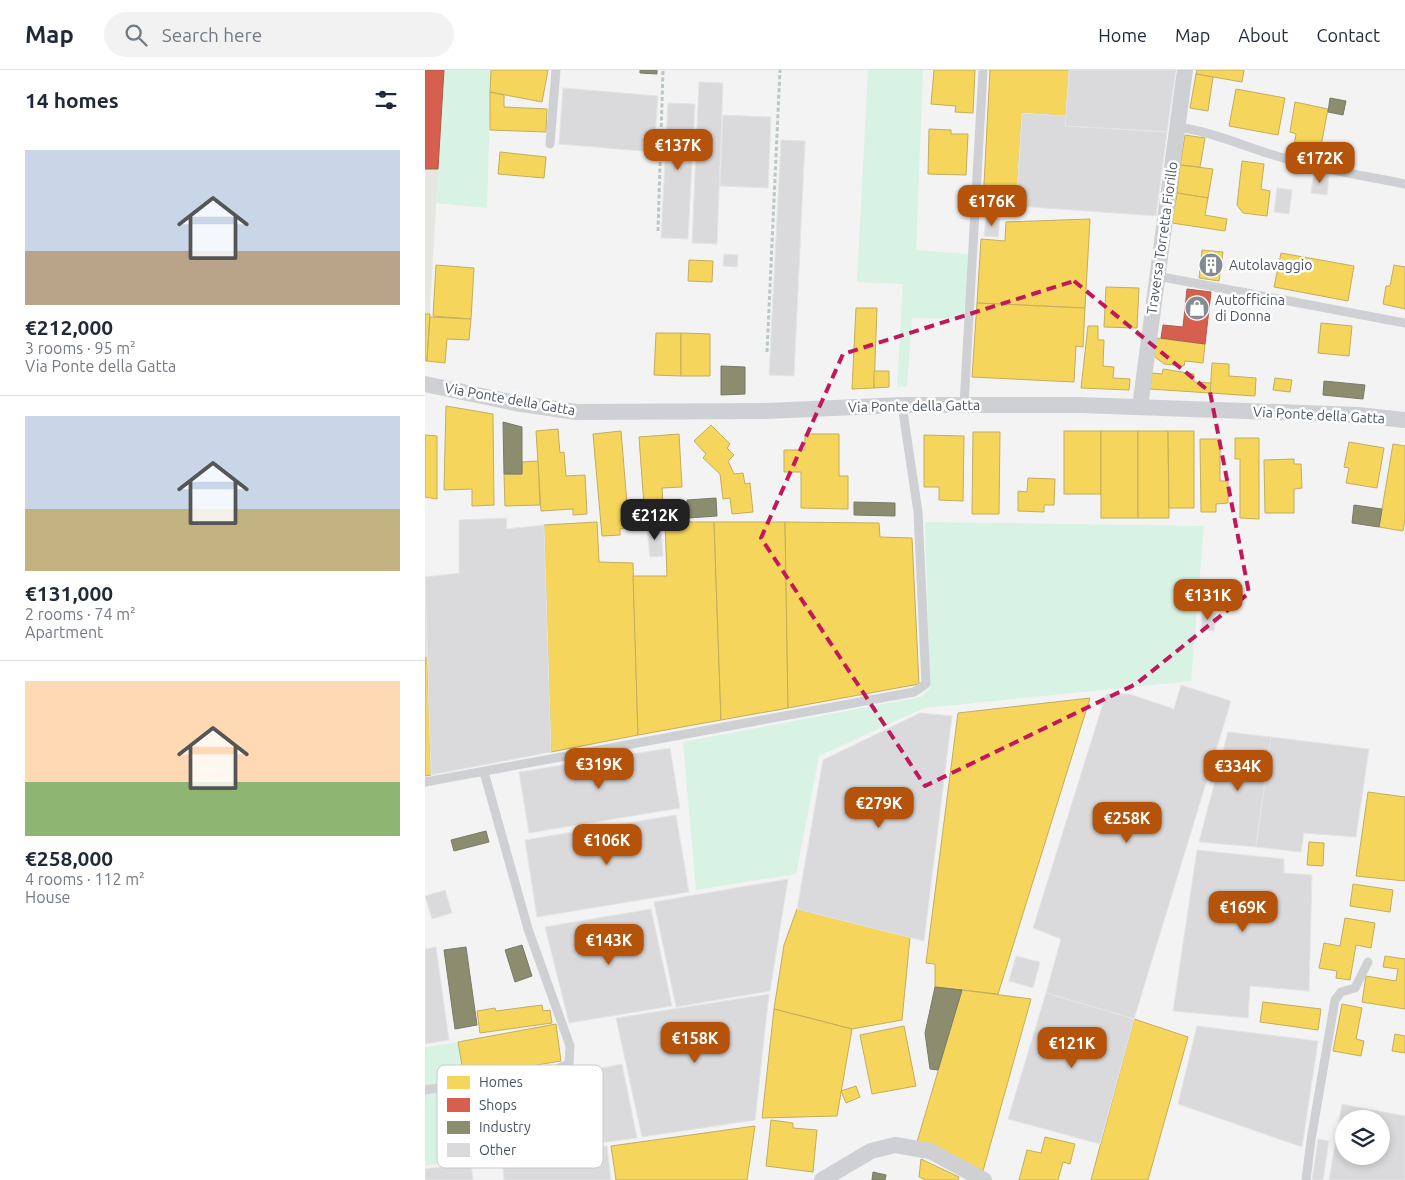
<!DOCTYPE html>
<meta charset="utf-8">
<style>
:root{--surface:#fff;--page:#f2f2f3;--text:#1f2937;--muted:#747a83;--line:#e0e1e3;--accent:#b45309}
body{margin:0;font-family:Ubuntu,sans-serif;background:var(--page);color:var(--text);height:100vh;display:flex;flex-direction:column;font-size:19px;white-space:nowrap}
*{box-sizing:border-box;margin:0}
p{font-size:16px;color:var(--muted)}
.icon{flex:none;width:28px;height:28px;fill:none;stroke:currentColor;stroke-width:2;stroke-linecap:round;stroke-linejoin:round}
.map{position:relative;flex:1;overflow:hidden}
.side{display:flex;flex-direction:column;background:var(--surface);width:425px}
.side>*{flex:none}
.tools{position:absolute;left:910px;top:1040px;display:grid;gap:10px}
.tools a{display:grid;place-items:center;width:55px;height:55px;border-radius:50%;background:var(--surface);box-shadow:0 2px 8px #0003;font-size:25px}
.price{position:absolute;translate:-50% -42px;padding:0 11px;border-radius:10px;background:var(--accent);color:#fff;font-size:16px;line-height:32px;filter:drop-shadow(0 1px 2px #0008)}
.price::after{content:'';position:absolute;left:50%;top:30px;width:15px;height:11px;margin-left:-8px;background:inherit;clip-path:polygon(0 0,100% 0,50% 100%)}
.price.current{background:#222;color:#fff}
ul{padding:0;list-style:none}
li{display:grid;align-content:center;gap:10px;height:265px;padding:0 25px}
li+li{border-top:1px solid var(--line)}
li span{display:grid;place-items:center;height:155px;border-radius:0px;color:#555}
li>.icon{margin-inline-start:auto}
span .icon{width:90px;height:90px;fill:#fffc;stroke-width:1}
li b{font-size:21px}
h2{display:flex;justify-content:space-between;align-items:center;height:60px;padding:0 25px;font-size:21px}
header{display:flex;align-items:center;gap:30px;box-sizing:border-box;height:70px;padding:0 25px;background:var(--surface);border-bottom:1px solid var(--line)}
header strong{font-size:24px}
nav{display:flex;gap:28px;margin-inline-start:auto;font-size:18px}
.search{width:350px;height:45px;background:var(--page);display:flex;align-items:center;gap:12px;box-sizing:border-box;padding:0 18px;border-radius:28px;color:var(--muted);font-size:19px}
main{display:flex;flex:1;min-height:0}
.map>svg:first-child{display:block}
.commercial{fill:#e6e7e2}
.grass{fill:#d8f2e4}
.homes{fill:#f6d55c;stroke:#c2ae5d}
.shops{fill:#d6604d;stroke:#ac5c53}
.industry{fill:#8c8c6e;stroke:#787b6a}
.building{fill:#dadadc;stroke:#e4e5e6;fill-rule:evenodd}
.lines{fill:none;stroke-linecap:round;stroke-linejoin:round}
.path{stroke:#bbc7c4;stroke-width:3;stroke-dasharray:4 2.5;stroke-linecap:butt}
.service{stroke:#ced0d3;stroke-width:9}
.minor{stroke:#ced0d3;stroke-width:16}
.marked{fill:none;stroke:#c2185b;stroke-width:4;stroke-dasharray:10 6;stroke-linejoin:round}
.labels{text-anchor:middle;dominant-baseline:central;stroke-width:5;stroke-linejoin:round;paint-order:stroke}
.street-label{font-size:14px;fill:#495360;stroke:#fff}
.poi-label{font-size:14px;fill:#495360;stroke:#fff;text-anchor:start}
.key{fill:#fff;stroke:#c8cbcf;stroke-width:1}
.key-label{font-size:14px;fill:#495360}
</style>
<header>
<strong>Map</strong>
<div class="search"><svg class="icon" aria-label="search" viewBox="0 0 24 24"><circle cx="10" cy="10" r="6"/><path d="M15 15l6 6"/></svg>Search here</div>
<nav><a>Home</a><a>Map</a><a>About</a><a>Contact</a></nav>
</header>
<main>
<section class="side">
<h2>14 homes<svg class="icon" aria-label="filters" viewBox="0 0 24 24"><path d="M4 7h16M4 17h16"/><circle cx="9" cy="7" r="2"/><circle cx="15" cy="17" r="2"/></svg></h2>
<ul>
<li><span style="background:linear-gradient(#c9d6e8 65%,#b9a48a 0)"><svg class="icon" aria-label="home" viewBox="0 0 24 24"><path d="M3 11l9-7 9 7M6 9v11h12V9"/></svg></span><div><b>€212,000</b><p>3 rooms · 95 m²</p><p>Via Ponte della Gatta</p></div></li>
<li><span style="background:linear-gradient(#c9d6e8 60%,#c2b280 0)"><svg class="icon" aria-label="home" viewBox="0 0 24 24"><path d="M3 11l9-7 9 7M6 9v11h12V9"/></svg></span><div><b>€131,000</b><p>2 rooms · 74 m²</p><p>Apartment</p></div></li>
<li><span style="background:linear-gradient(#ffd9b3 65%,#8fb573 0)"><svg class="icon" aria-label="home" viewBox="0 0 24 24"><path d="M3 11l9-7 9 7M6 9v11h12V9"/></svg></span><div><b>€258,000</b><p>4 rooms · 112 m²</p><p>House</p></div></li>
</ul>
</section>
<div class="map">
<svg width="980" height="1110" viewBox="0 0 980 1110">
<rect width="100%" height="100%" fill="#f3f3f3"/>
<path class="commercial" d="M 0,0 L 19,0 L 2,291 L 0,290 Z"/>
<g class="grass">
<path d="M 19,0 L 66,0 L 62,138 L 11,133 Z"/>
<path d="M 443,0 L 498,0 L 491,180 L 543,184 L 539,249 L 487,248 L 482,316 L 472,317 L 478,214 L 432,212 Z"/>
<path d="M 500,452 L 779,456 L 766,611 L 499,638 L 394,686 L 371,804 L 271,820 L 258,672 L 496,627 L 505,618 Z"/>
<path d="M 33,972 L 52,1088 L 0,1096 L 0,977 Z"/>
</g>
<g class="homes">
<path d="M 66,0 L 123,0 L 117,32 L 65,22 Z"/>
<path d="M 509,0 L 550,0 L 548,43 L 530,42 L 531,36 L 506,34 Z"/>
<path d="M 565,0 L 644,0 L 641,46 L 597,43 L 591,136 L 558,133 Z"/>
<path d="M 772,0 L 819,0 L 817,12 L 771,4 Z"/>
<path d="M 771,4 L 788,7 L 783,41 L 765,38 Z"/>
<path d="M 811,19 L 860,28 L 853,65 L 804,56 Z"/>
<path d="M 65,22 L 79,25 L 79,37 L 122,39 L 121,62 L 65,60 Z"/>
<path d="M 870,32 L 903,39 L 894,86 L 868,81 L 871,64 L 865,62 Z"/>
<path d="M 504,59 L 526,60 L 526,64 L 543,64 L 541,105 L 503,104 Z"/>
<path d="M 760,65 L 780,68 L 775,97 L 755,95 Z"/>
<path d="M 75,82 L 121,87 L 119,108 L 73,104 Z"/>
<path d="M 817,91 L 839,94 L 836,119 L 845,121 L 842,146 L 818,143 L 812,135 Z"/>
<path d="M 755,95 L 788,99 L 783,128 L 752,123 Z"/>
<path d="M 752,123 L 783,128 L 780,145 L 802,149 L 800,161 L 747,153 Z"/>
<path d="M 665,149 L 660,238 L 552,233 L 556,169 L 580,171 L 581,152 Z"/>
<path d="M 777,180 L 798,182 L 794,211 L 774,208 Z"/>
<path d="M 856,183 L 929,196 L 923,231 L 849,217 Z"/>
<path d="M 264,190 L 288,191 L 287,212 L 263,211 Z"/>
<path d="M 11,195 L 49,198 L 46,249 L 8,246 Z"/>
<path d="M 969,195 L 980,197 L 980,239 L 958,234 L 961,216 L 965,216 Z"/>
<path d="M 681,217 L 714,218 L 712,258 L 679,257 Z"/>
<path d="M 552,233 L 660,238 L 658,277 L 651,276 L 649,312 L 547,307 Z"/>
<path d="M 431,238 L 452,238 L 449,318 L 427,319 Z"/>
<path d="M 0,244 L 5,244 L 2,291 L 0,290 Z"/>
<path d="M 5,247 L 46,249 L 44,270 L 22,269 L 20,293 L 2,291 Z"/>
<path d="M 896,253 L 927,256 L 924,286 L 893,283 Z"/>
<path d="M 663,256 L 673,256 L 673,270 L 679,270 L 678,296 L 689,297 L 688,308 L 705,309 L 704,320 L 656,318 Z"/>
<path d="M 231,263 L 256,263 L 256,306 L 229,305 Z"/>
<path d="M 256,263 L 285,264 L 285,306 L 256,306 Z"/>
<path d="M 731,268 L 780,274 L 778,293 L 760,291 L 759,296 L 739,294 L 729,286 Z"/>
<path d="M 787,293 L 804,294 L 804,306 L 831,308 L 830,326 L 785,323 Z"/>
<path d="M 738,299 L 769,304 L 769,312 L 786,313 L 785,323 L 725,319 L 727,303 L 737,304 Z"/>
<path d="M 449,301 L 464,301 L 464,317 L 449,318 Z"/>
<path d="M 850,308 L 867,310 L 865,322 L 848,320 Z"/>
<path d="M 21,336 L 68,344 L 69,435 L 47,436 L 47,419 L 19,420 Z"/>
<path d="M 286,355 L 305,374 L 302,378 L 309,385 L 303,391 L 309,404 L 318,403 L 320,414 L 325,413 L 328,442 L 307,444 L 305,428 L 298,429 L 295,404 L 278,388 L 281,384 L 269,371 Z"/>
<path d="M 133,359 L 135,383 L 139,382 L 141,406 L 160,405 L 162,444 L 148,445 L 148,439 L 116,441 L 111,361 Z"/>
<path d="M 196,361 L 204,458 L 195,459 L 195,465 L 177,466 L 168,364 Z"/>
<rect x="639" y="361" width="37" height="63"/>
<rect x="676" y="361" width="37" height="87"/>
<path d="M 713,361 L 743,361 L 744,448 L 713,448 Z"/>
<path d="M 743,361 L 769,361 L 769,438 L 744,438 Z"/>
<path d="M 548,362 L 575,362 L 574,444 L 547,444 Z"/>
<path d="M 254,364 L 257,417 L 237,418 L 239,449 L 220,450 L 214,367 Z"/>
<path d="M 380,364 L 414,364 L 414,406 L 423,406 L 423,439 L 376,438 L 376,402 L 359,402 L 359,380 L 380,380 Z"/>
<path d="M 0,365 L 12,366 L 12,429 L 0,427 Z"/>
<path d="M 499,365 L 539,366 L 538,431 L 514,430 L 514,417 L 499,417 Z"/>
<path d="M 810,368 L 834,368 L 834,449 L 815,448 L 815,389 L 810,389 Z"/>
<path d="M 775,369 L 795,369 L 795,411 L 803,411 L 803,433 L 791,434 L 791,442 L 776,442 Z"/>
<path d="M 924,372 L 959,378 L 952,418 L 921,413 L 924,398 L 919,397 Z"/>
<path d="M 968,374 L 980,376 L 980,449 L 978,461 L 954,457 Z"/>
<path d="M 869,389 L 869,394 L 876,394 L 877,418 L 869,419 L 869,443 L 840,443 L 839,390 Z"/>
<path d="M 113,391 L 115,435 L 80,436 L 79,404 L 97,404 L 97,392 Z"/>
<path d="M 603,408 L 630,409 L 629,435 L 619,435 L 619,442 L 593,441 L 593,421 L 602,422 Z"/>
<path d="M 172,452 L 174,492 L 208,493 L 213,665 L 126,682 L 119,455 Z"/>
<path d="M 240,452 L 289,452 L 296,650 L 213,665 L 208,506 L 242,506 Z"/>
<path d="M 289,452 L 360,452 L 363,638 L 296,650 Z"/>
<path d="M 360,452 L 454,453 L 455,467 L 487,468 L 494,614 L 363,638 Z"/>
<path d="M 2,586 L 6,705 L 0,706 L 0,587 Z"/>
<path d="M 665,628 L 573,924 L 510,917 L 510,894 L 501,893 L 533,643 Z"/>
<path d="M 943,722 L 980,727 L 980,811 L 931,806 Z"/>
<path d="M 884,772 L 899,773 L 898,796 L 882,795 Z"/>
<path d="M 928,814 L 968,820 L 965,842 L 925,836 Z"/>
<path d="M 372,839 L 485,867 L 477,950 L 427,959 L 349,939 L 359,875 Z"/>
<path d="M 920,848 L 950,853 L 946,878 L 931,875 L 925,910 L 911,908 L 912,901 L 894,898 L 899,873 L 915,876 Z"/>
<path d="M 960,886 L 980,889 L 980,939 L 937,932 L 941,906 L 971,911 L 973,899 L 958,897 Z"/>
<path d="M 537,920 L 606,929 L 558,1101 L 492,1072 Z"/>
<path d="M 838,932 L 896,939 L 893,960 L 835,952 Z"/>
<path d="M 917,934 L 937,938 L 931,969 L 939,971 L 936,986 L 908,981 Z"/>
<path d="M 117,935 L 118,941 L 125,940 L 127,953 L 55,963 L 52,941 L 70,938 L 71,941 Z"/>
<path d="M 349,939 L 427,959 L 412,1046 L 337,1048 Z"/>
<path d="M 709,949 L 763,967 L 723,1110 L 666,1110 Z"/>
<path d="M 131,954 L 136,991 L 39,1007 L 33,972 Z"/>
<path d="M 479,956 L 491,1016 L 447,1024 L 435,965 Z"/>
<path d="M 970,964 L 980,966 L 980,983 L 967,981 Z"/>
<path d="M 431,1016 L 435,1027 L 421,1033 L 416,1021 Z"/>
<path d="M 346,1050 L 368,1053 L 368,1058 L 392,1060 L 388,1102 L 341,1096 Z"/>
<path d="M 330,1056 L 322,1110 L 191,1110 L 186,1076 Z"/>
<path d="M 620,1067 L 650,1074 L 645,1094 L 638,1092 L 633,1110 L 594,1110 L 602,1080 L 616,1083 Z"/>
<path d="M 496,1089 L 534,1107 L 533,1110 L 501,1110 L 494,1107 Z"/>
</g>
<g class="shops">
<path d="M 0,0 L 19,0 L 13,99 L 0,99 Z"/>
<path d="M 762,219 L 786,222 L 780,274 L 736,268 L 738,255 L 758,257 Z"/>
</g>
<g class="industry">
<path d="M 215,0 L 232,0 L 232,4 L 215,3 Z"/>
<path d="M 905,28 L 921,31 L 918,45 L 903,42 Z"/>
<path d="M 296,296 L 320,297 L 320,324 L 296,325 Z"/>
<path d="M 899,311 L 940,315 L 938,329 L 898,325 Z"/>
<path d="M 78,352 L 97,357 L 97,404 L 79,404 Z"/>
<path d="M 291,428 L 292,446 L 263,448 L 262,430 Z"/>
<path d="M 429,432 L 470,433 L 470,446 L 429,445 Z"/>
<path d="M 929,435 L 957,439 L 954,457 L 927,453 Z"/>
<path d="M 61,761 L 64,772 L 29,781 L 26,770 Z"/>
<path d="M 97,875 L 107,906 L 90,912 L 80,880 Z"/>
<path d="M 41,877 L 52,955 L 30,959 L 19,880 Z"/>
<path d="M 510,917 L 537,920 L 513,1000 L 505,999 L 500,963 Z"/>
<path d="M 448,1102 L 461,1105 L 460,1110 L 447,1110 Z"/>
</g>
<g class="building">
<path d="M 644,0 L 751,0 L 742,62 L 640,56 Z"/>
<path d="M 274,12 L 298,13 L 292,174 L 267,173 Z"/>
<path d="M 138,18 L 233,26 L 229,82 L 134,74 Z"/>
<path d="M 243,33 L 270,34 L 263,169 L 236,168 Z"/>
<path d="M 597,43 L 641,46 L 640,56 L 742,62 L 731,146 L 591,136 Z"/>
<path d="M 298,45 L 346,47 L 343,118 L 295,116 Z"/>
<path d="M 356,70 L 380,71 L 369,306 L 344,305 Z"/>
<path d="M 889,103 L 904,105 L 902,125 L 886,123 Z"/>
<path d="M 852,118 L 867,120 L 864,144 L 849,142 Z"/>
<path d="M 561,146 L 575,148 L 573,167 L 559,166 Z"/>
<path d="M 299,184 L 313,185 L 312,197 L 298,196 Z"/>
<path d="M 82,448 L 81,459 L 119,455 L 126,682 L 6,705 L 0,507 L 34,503 L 34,450 Z"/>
<path d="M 236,456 L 238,486 L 225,487 L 222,457 Z"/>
<path d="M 0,526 L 2,586 L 0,587 Z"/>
<path d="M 777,542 L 791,543 L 789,561 L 776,559 Z"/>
<path d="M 756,615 L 806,631 L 709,949 L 621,923 L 636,869 L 608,858 L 681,624 L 704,624 L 749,639 Z"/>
<path d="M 495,643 L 527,646 L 499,871 L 372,839 L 398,690 Z"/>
<path d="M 803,662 L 846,667 L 831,777 L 774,772 Z"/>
<path d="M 846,667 L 944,679 L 931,767 L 879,763 L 876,782 L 831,777 Z"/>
<path d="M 245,678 L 255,738 L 104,763 L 94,702 Z"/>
<path d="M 251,745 L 264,822 L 112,847 L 100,770 Z"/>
<path d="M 772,780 L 859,789 L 859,803 L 887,805 L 884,921 L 825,916 L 823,948 L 748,941 Z"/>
<path d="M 363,809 L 345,921 L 251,937 L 229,832 Z"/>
<path d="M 20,820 L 27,843 L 7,849 L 0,826 Z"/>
<path d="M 226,839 L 247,936 L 144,953 L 120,857 Z"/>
<path d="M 11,877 L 24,970 L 0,974 L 0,879 Z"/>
<path d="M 591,886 L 615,892 L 608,918 L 584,911 Z"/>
<path d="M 621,923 L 709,949 L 675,1074 L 583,1049 Z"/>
<path d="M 344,924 L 330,1050 L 217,1067 L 191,948 Z"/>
<path d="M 772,956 L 893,971 L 877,1077 L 753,1034 Z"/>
<path d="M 197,994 L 212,1068 L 134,1078 L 124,1008 Z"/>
<path d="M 917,1034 L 980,1046 L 980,1110 L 904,1110 ZM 919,1049 L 956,1049 L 956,1086 L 919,1086 Z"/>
<path d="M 893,1069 L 904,1071 L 898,1110 L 887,1110 Z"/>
<path d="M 182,1076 L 186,1110 L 79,1110 L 77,1089 Z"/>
<path d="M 46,1093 L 48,1110 L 0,1110 L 0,1099 Z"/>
</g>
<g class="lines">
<g class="path">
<path d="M 233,161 L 238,0"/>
<path d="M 342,282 L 355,0"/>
</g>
<g class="service">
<path d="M 752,57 C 784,61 814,74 845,84 C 889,98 935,105 980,114"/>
<path d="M 125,74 L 131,0"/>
<path d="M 732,206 L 980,253"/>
<path d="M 539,335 L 558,0"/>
<path d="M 0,712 L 489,622 L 501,614 L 493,442 L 477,335"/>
<path d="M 0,1020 L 129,1000 L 144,994 L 145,976 L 103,859 L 59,702"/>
<path d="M 881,1110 L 886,1070 L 910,930 L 916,922 L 930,918 L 943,892"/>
</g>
<g class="minor">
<path d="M 0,314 L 90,333 L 151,342 L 341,341 L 477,335 L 655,335 L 933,345 L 980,350"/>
<path d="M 715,337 L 760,0"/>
<path d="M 397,1110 L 446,1081 L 470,1075 L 505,1081 L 559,1110"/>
</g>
</g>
<path class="marked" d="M 649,211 L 785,322 L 824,523 L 711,614 L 500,716 L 336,468 L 418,284 Z"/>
<defs>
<symbol id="building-disc" viewBox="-11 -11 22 22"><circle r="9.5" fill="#848b93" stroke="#fff"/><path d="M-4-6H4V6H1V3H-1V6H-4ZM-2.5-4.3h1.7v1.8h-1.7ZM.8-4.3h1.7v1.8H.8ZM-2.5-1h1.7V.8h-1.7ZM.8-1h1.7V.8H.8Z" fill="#fff"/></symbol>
<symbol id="shop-disc" viewBox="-11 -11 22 22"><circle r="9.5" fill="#848b93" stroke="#fff"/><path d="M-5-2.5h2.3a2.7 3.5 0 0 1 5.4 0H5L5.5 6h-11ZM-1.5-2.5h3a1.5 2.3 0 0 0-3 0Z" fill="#fff"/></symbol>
</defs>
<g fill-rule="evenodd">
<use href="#building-disc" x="772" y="181" width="28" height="28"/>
<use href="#shop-disc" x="758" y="224" width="28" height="28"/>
</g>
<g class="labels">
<g class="street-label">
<text transform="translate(737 168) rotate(-82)">Traversa Torretta Fiorillo</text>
<text transform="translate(85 329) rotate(10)">Via Ponte della Gatta</text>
<text transform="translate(489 336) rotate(-1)">Via Ponte della Gatta</text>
<text transform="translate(894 345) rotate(3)">Via Ponte della Gatta</text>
</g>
<g class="poi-label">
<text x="804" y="195">Autolavaggio</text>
<text x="790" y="230">Autofficina<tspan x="790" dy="16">di Donna</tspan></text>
</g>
</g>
<rect x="12" y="995" width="166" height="103" rx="8" class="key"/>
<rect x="22" y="1006" width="23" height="13" fill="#f6d55c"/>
<rect x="22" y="1028" width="23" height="14" fill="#d6604d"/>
<rect x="22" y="1051" width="23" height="13" fill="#8c8c6e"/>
<rect x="22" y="1073" width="23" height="14" fill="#dadadc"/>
<g class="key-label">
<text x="54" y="1017">Homes</text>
<text x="54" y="1040">Shops</text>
<text x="54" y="1062">Industry</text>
<text x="54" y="1085">Other</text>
</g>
</svg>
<div class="tools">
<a><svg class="icon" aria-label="layers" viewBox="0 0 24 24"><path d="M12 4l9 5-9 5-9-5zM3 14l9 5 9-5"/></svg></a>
</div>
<b class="price" style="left:253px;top:101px">€137K</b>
<b class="price" style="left:895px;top:114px">€172K</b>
<b class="price" style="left:567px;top:157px">€176K</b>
<b class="price current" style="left:230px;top:471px">€212K</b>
<b class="price" style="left:783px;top:551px">€131K</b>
<b class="price" style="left:174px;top:720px">€319K</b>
<b class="price" style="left:813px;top:722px">€334K</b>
<b class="price" style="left:454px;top:759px">€279K</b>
<b class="price" style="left:702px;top:774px">€258K</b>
<b class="price" style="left:182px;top:796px">€106K</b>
<b class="price" style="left:818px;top:863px">€169K</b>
<b class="price" style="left:184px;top:896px">€143K</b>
<b class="price" style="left:270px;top:994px">€158K</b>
<b class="price" style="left:647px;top:999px">€121K</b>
</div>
</main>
